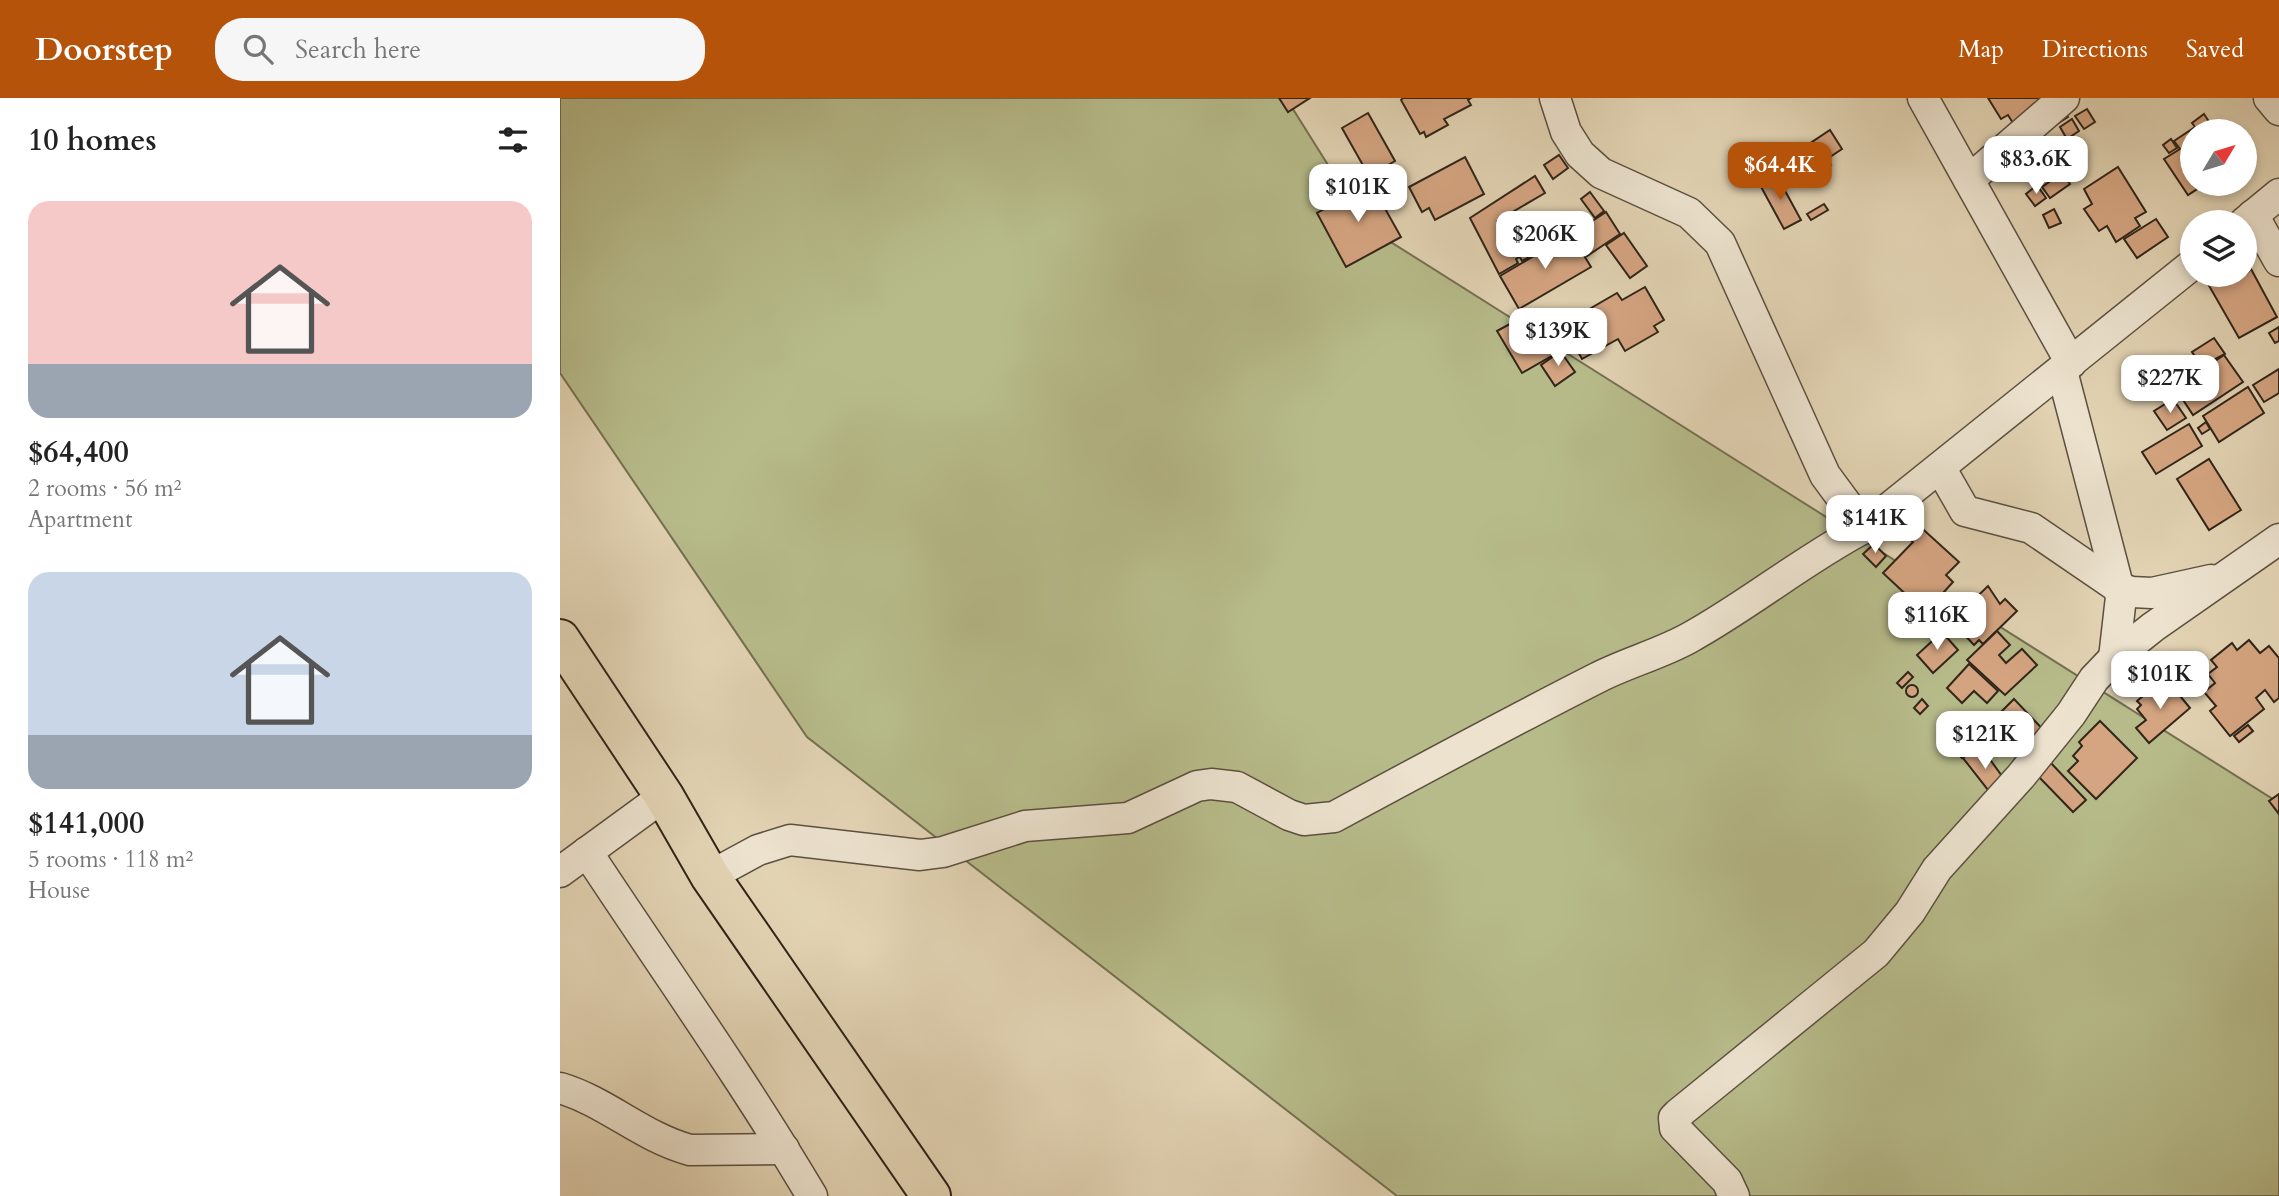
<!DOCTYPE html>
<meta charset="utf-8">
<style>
:root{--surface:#fff;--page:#f6f6f6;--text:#222;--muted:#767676;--accent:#b45309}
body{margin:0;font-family:Cardo,serif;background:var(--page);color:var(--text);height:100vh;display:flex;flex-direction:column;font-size:26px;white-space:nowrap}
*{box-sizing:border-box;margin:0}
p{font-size:23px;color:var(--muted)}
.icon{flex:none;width:38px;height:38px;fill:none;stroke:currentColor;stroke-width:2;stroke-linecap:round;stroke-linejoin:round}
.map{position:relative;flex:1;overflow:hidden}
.side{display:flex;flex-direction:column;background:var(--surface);width:560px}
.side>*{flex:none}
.needle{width:46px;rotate:52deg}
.fabs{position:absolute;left:1620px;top:21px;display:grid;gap:14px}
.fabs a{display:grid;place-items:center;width:77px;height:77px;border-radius:50%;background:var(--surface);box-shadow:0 4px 10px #0003;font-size:35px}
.price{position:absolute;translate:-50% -60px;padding:0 16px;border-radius:14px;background:#fff;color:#222;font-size:23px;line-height:46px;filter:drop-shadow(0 2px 4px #0008)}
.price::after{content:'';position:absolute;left:50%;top:42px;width:21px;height:16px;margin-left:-10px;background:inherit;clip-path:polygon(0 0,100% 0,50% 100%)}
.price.selected{background:var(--accent);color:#fff}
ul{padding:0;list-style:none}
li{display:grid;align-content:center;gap:14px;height:371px;padding:0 28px}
li span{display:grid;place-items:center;height:217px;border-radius:21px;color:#555}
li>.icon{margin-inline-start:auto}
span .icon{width:126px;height:126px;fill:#fffc;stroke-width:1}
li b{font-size:30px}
h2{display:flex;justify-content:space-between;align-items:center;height:84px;padding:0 28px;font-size:30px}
header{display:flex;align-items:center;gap:42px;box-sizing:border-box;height:98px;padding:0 35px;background:var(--accent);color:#fff}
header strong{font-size:33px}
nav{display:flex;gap:38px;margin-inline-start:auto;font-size:24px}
.search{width:490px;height:63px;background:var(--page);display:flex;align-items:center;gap:18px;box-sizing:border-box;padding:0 24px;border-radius:28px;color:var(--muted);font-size:26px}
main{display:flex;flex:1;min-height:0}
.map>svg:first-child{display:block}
.green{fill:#b7bb8a;stroke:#747052;stroke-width:2}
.building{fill:#d5a581;stroke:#30251a;stroke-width:2}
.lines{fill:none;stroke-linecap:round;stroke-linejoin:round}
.street-casing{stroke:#5c5040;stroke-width:33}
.highway-casing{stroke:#30251a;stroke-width:42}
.street{stroke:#ece2ce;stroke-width:30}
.highway{stroke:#e2d3b3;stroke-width:38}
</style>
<header>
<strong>Doorstep</strong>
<div class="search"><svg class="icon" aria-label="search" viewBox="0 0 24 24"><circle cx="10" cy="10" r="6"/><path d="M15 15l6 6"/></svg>Search here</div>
<nav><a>Map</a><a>Directions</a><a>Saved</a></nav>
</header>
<main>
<section class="side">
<h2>10 homes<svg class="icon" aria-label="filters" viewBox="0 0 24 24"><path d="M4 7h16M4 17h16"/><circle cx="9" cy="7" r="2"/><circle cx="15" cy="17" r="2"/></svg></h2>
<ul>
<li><span style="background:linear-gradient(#f6c9c9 75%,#9aa5b1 0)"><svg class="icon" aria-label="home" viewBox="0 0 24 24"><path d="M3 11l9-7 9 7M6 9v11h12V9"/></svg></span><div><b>$64,400</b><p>2 rooms · 56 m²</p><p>Apartment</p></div></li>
<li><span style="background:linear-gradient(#c9d6e8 75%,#9aa5b1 0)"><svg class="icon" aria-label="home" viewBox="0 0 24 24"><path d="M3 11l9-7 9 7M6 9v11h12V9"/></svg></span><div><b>$141,000</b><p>5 rooms · 118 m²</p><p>House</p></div></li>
</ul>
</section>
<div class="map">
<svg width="1719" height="1098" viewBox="0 0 1719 1098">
<rect width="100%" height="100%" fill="#e2d3b3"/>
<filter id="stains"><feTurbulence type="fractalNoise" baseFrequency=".00286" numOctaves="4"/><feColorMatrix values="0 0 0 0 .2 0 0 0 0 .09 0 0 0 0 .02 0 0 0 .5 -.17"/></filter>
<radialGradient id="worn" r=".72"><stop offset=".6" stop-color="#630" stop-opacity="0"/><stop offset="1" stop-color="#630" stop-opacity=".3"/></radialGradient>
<path class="green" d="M 0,0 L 726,0 L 807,129 L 1719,705 L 1719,1098 L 837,1098 L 247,639 L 0,275 Z"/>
<g class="building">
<path d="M 719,0 L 750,0 L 728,14 Z"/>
<path d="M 843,0 L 911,0 L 908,2 L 911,7 L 884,21 L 888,27 L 866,39 L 864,34 L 860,36 L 841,2 Z"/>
<path d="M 1428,0 L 1496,0 L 1508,19 L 1466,46 L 1448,17 L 1441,21 Z"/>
<path d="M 1527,11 L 1535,24 L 1524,31 L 1515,18 Z"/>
<path d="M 808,15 L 835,63 L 809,78 L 782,30 Z"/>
<path d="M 1644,16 L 1655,33 L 1633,33 L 1633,86 L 1645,86 L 1628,97 L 1604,61 L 1620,51 L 1614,43 L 1635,29 L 1632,25 Z"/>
<path d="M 1512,21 L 1519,33 L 1507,41 L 1500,29 Z"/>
<path d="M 1270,32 L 1282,51 L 1267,61 L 1271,67 L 1249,81 L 1245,74 L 1231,83 L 1219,66 Z"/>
<path d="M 1611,41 L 1617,50 L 1609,55 L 1603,47 Z"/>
<path d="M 1223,48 L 1229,58 L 1217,65 L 1222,73 L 1199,86 L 1189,68 Z"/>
<path d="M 999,57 L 1008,70 L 993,81 L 984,67 Z"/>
<path d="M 905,59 L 924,96 L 875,122 L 869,110 L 862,114 L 849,89 Z"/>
<path d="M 1558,69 L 1586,114 L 1575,120 L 1580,128 L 1556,144 L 1547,128 L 1539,133 L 1524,111 L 1532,106 L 1524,91 Z"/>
<path d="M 1502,75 L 1510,86 L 1490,100 L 1482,89 Z"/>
<path d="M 975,78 L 985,95 L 937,123 L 959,159 L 956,161 L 958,165 L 939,176 L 910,120 Z"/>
<path d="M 1217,78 L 1241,122 L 1224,131 L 1200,87 Z"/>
<path d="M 805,83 L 814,100 L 818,98 L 841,139 L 786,169 L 757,115 L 775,105 L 773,101 Z"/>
<path d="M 1477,87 L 1486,100 L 1475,108 L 1466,96 Z"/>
<path d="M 1030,94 L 1044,113 L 1035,120 L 1021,101 Z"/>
<path d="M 1264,106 L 1268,112 L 1251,122 L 1247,116 Z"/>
<path d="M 1494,111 L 1501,125 L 1489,130 L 1483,117 Z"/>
<path d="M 1046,114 L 1060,136 L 1027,158 L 1013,136 Z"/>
<path d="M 1596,121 L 1608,139 L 1577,160 L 1564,141 Z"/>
<path d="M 1064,135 L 1087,168 L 1070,180 L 1046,147 Z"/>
<path d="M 1011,136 L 1031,169 L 959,211 L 940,178 Z"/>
<path d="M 977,142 L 982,152 L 962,163 L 956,153 Z"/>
<path d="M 1691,171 L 1717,219 L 1679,240 L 1648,186 L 1665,177 L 1675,179 L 1685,177 Z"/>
<path d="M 1085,189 L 1104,222 L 1094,228 L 1098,234 L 1065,253 L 1058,241 L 1022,261 L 1006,232 L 1023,223 L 1019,217 L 1057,195 L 1062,202 Z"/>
<path d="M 1015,212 L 1020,219 L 1005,228 L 1003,221 Z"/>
<path d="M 981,217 L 1002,252 L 962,275 L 937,233 L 957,222 L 961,229 Z"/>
<path d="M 1719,229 L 1719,243 L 1715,245 L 1709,235 Z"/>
<path d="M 1654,240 L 1665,256 L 1642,268 L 1632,254 Z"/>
<path d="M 1001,253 L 1004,253 L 1003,257 L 1015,274 L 995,288 L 981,267 Z"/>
<path d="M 1664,257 L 1683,284 L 1633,317 L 1612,285 L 1628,274 L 1632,279 Z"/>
<path d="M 1616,266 L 1624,277 L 1612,284 L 1605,274 Z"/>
<path d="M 1719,271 L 1719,295 L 1704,304 L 1693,287 Z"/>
<path d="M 1688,289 L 1704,315 L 1659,344 L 1643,318 Z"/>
<path d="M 1613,301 L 1626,320 L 1607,332 L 1594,313 Z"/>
<path d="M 1646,324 L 1650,331 L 1642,336 L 1638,330 Z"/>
<path d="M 1629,326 L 1642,348 L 1596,376 L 1582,354 Z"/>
<path d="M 1649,361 L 1681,412 L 1649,432 L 1617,381 Z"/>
<path d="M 1355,424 L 1399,464 L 1386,477 L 1393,484 L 1383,495 L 1390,501 L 1387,505 L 1399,517 L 1384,532 L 1323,475 L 1353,444 L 1344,437 Z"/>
<path d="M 1314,446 L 1326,458 L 1316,469 L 1303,456 Z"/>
<path d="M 1428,488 L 1440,506 L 1445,501 L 1457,513 L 1423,546 L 1419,542 L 1414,547 L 1400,532 L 1410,523 L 1401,514 Z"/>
<path d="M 1437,533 L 1450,547 L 1439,557 L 1446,565 L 1462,551 L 1477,567 L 1445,597 L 1407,562 Z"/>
<path d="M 1382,534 L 1398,552 L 1373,575 L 1357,557 Z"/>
<path d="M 1689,542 L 1700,555 L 1709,548 L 1719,560 L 1719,600 L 1714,604 L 1705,592 L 1696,600 L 1704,611 L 1670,638 L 1650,613 L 1656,608 L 1644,594 L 1655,585 L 1648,576 L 1657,569 L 1651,562 L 1672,545 L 1677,552 Z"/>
<path d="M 1409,566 L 1438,593 L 1427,605 L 1414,593 L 1402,605 L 1387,590 Z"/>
<path d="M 1348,574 L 1353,579 L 1342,590 L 1337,585 Z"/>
<path d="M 1606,581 L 1630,610 L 1589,645 L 1576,630 L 1586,622 L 1577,611 L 1581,607 L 1577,603 L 1589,593 L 1592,598 L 1602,590 L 1599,586 Z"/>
<circle cx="1352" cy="593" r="6"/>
<path d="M 1362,601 L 1368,608 L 1360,616 L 1354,610 Z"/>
<path d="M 1454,601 L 1490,639 L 1472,657 L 1451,635 L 1441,646 L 1425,630 Z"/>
<path d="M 1540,623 L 1577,660 L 1536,701 L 1508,673 L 1518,663 L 1513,658 L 1522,648 L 1519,644 Z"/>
<path d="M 1414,626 L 1426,637 L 1402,660 L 1390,648 Z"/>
<path d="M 1688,627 L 1693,633 L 1679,644 L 1674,638 Z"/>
<path d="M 1414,650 L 1422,659 L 1426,656 L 1447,685 L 1432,697 L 1403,660 Z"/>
<path d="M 1490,664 L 1526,702 L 1513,714 L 1477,677 Z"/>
<path d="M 1719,696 L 1719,716 L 1709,703 Z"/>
</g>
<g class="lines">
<defs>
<g id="street">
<path d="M 995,0 L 1006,34 L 1020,56 L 1041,75 L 1129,115 L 1160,145 L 1265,377 L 1304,430"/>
<path d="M 1363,0 L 1511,265"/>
<path d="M 1709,0 L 1719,12"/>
<path d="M 1409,82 L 1504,0"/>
<path d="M 1693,117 L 1719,163"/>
<path d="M 1685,124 L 1719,96"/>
<path d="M 1502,273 L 1561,499 L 1554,560"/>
<path d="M 1381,371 L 1405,413 L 1471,430 L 1559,490 L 1572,494 L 1592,495 L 1651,482"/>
<path d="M 27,754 C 102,868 182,980 252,1098"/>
<path d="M 0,774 L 104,698"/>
<path d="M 150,778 L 198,752 L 230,742 L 360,757 L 383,754 L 465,728 L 568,720 L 637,688 L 651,686 L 677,689 L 729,717 L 744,722 L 774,719 C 861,672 948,625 1037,580 C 1066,565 1100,556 1129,540 C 1189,507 1243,462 1304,430 L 1633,166"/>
<path d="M 0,990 C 47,1004 82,1039 130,1052 L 224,1051"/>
<path d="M 1174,1098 L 1167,1083 L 1115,1030 L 1114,1020 L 1118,1016 L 1316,855 L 1350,814 L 1377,771 L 1461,678 L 1511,616 L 1534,581 L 1554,560 L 1593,529 L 1719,441"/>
</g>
<path id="highway" d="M 0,541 L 104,698 L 150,778 L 371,1098"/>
</defs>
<use href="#street" class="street-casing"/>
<use href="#highway" class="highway-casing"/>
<use href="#street" class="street"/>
<use href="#highway" class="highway"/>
</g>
<rect width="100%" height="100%" filter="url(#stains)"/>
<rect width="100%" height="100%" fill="url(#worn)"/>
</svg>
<div class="fabs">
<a><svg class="needle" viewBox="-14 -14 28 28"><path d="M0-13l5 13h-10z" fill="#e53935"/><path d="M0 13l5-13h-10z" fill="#767676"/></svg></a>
<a><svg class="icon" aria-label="layers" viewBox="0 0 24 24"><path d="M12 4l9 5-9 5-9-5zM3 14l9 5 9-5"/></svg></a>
</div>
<b class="price" style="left:1476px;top:98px">$83.6K</b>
<b class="price selected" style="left:1220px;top:104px">$64.4K</b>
<b class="price" style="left:798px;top:126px">$101K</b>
<b class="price" style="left:985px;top:173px">$206K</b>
<b class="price" style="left:998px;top:270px">$139K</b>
<b class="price" style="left:1610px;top:317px">$227K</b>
<b class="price" style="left:1315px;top:457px">$141K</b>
<b class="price" style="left:1377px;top:554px">$116K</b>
<b class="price" style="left:1600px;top:613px">$101K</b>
<b class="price" style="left:1425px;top:673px">$121K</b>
</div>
</main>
